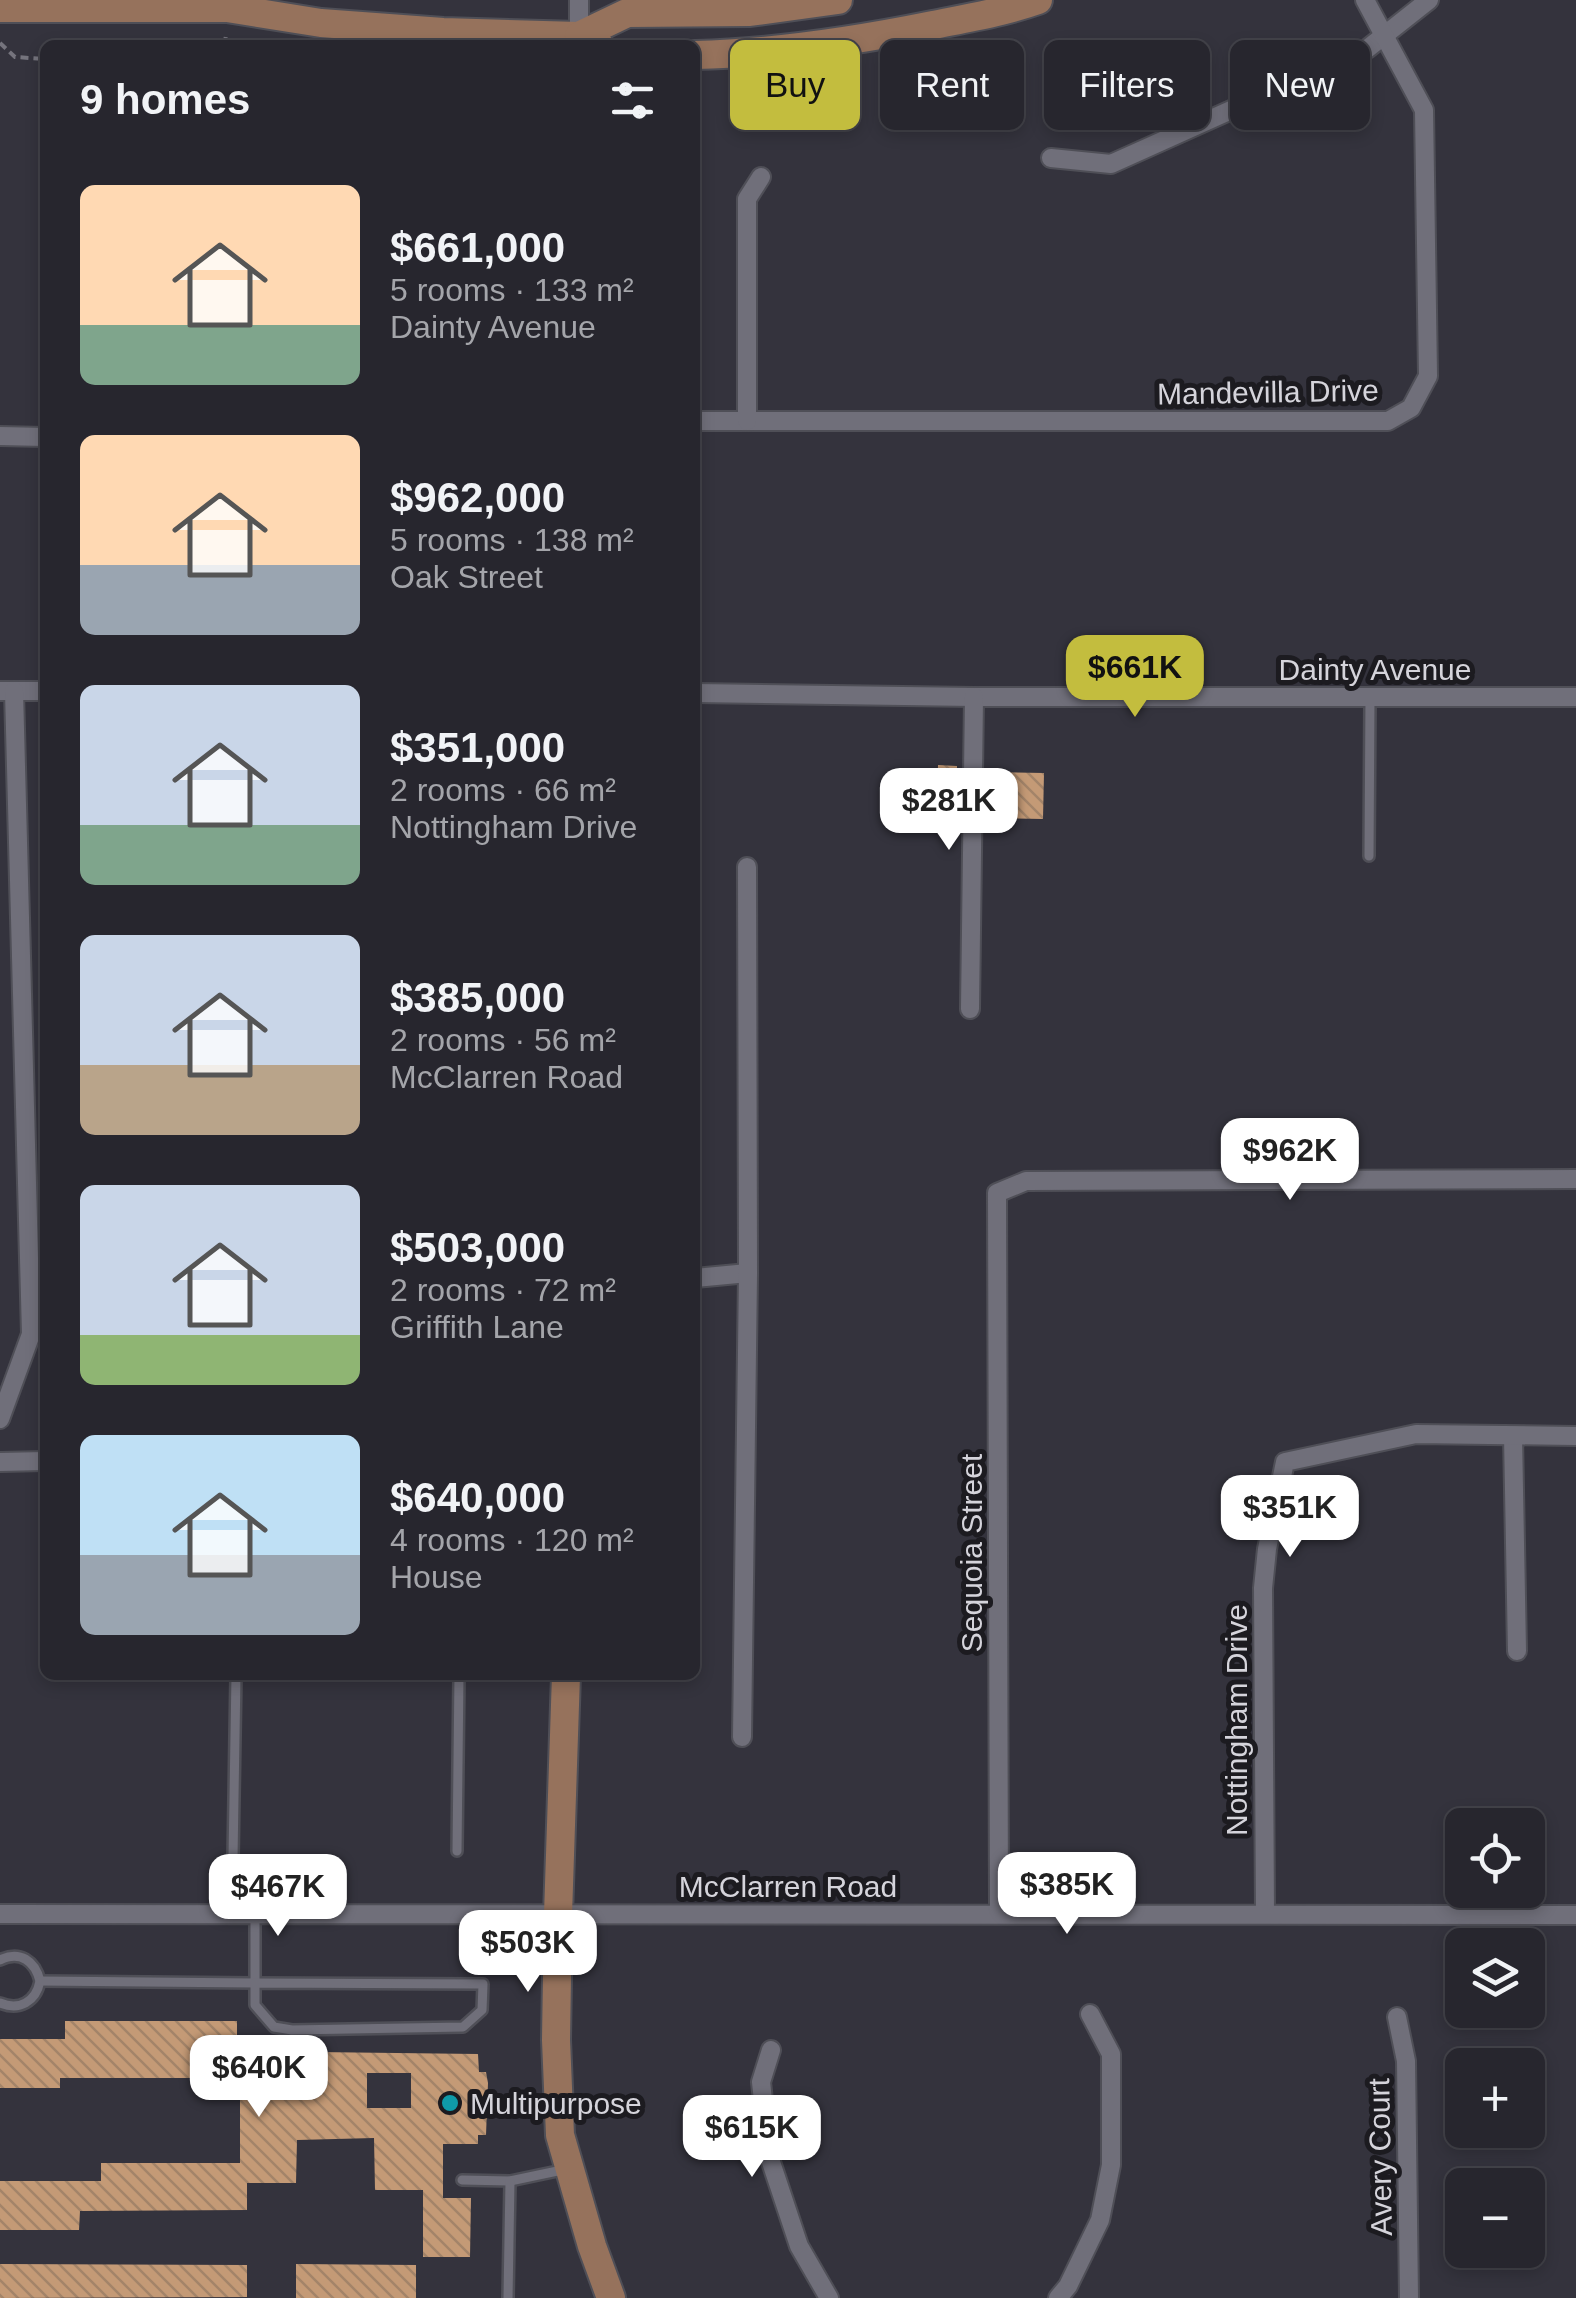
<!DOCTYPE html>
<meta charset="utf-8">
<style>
:root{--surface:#27262e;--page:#2f2e36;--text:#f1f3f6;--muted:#a4a5aa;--line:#43434a;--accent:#c3bd3e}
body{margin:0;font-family:Arial,sans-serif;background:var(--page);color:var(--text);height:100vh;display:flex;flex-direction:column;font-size:38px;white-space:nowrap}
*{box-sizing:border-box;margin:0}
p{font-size:32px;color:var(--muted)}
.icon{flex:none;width:55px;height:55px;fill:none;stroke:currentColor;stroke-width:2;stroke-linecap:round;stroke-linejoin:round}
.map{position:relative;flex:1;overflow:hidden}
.sheet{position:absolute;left:40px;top:40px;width:660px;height:1640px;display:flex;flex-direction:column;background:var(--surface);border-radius:15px;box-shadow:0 5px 15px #0003,0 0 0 2px var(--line)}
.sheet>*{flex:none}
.banner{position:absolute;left:730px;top:40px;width:695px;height:90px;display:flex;gap:20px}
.controls{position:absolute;left:1445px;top:1808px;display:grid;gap:20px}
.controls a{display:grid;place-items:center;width:100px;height:100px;border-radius:15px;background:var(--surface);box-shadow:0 5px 15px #0003,0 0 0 2px var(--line);font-size:50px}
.price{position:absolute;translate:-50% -85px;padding:0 22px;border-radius:20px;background:#fff;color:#222;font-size:32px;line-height:65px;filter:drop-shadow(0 2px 5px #0008)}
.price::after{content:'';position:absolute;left:50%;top:60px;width:30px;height:22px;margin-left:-15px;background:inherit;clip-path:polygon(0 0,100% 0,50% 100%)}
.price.current{background:var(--accent);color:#111}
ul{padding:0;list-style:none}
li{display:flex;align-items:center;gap:30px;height:250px;padding:0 40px}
li span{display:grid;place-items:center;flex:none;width:280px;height:200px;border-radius:15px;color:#555}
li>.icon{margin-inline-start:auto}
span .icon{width:120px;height:120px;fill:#fffc;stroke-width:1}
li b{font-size:42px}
h2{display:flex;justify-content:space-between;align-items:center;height:120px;padding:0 40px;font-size:42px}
.chip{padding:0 35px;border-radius:15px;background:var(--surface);box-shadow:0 5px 15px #0003,0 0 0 2px var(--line);font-size:35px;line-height:90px}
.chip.current{background:var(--accent);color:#111}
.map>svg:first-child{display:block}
.building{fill:url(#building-back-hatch);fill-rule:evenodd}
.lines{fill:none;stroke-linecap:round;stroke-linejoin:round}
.lane-casing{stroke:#4f4f57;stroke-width:14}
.street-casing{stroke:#4f4f57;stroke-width:22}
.secondary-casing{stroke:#4f4f57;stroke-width:32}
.path{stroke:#75747d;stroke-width:4;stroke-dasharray:8 5;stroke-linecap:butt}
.lane{stroke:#706f7a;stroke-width:9}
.street{stroke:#706f7a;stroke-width:18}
.secondary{stroke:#96725c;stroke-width:28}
.culture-dot{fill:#0f9aa8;stroke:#1c1b20;stroke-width:4}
.labels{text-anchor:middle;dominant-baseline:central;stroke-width:10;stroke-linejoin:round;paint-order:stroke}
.street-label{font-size:30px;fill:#d5d4db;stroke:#1c1b20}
.poi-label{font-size:30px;fill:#d5d4db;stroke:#1c1b20;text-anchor:start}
</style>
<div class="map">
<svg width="1576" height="2298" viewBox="0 0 1576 2298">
<defs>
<pattern id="building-back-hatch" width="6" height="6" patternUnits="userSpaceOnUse" patternTransform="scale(2.5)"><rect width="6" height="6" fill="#c49a76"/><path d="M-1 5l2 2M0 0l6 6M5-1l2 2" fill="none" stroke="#a38469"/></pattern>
</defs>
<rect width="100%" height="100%" fill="#34333d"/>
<g class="building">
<path d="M 938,765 L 957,766 L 956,801 L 937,801 Z"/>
<path d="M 991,772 L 1044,773 L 1043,819 L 990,818 Z"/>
<path d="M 65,2021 L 237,2021 L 237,2051 L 478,2054 L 479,2072 L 486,2072 L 488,2083 L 486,2135 L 478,2135 L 478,2144 L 443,2144 L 443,2198 L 471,2198 L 470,2257 L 423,2257 L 423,2190 L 375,2190 L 374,2138 L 297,2140 L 296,2183 L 247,2183 L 247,2210 L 80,2211 L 79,2230 L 0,2230 L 0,2181 L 101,2181 L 101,2163 L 240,2163 L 240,2078 L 60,2078 L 60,2088 L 0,2088 L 0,2039 L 65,2039 ZM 367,2073 L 411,2073 L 411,2108 L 367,2108 Z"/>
<path d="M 0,2264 L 247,2265 L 247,2297 L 0,2298 Z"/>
<path d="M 296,2264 L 416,2265 L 416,2298 L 296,2298 Z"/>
</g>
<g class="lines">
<defs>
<g id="lane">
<path d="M 1369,856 L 1370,697"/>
<path d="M 457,1851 L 459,1675"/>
<path d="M 233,1858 L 236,1675"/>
<path d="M 0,1960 C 20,1950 35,1961 40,1981 C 36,2002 19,2011 0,2003"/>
<path d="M 40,1981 L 255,1983 L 255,1915"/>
<path d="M 255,1983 L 483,1984 L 482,2010 L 463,2027 L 292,2030 L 274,2027 L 255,2005 Z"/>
<path d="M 462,2180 L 510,2181 L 567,2169"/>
<path d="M 508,2298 L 510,2181"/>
</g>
<g id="street">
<path d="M 579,0 L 579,36"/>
<path d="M 1051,158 L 1111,164 L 1367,49 L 1429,0"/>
<path d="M 695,421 L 1388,421 L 1411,408 L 1428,376 L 1424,110 L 1365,0"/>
<path d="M 747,421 L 747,199 L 761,177"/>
<path d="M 0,436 L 45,437"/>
<path d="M 0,691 L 45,691"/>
<path d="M 695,693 L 974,697 L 1576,697"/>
<path d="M 970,1009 L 974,697"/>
<path d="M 695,1278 L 748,1273"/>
<path d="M 0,1419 L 31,1334 L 14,691"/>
<path d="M 1513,1436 L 1517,1651"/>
<path d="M 0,1462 L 45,1461"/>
<path d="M 742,1737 L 748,1273 L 747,867"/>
<path d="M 999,1913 L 997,1193 L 1026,1181 L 1576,1179"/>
<path d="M 1265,1913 L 1263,1588 L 1267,1549 L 1285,1462 L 1416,1434 L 1576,1436"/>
<path d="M 0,1914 L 1576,1915"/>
<path d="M 1397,2017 L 1406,2061 L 1409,2298"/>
<path d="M 771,2050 L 761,2082 L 769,2156 L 799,2246 L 829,2298"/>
<path d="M 1058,2298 L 1068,2286 L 1100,2220 L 1111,2165 L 1111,2054 L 1090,2014"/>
</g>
<g id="secondary">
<path d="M 0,8 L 227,8 L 321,23 L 443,32 L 579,36 L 599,45"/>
<path d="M 579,36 L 627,13 L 750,12 L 838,0"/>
<path d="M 695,55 C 776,53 854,41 933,25 C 968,18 1004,12 1038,0"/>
<path d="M 566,1675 L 558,1915 L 556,2040 L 560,2135 L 592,2246 L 611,2298"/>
</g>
</defs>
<use href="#lane" class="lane-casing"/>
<use href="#street" class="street-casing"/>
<use href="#secondary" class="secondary-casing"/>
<g class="path">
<path d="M 0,43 L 15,57 L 45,59"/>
<path d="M 225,45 L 226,33"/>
</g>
<use href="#lane" class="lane"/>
<use href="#street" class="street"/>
<use href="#secondary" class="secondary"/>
</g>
<circle class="culture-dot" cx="450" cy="2103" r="10"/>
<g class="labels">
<g class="street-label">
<text transform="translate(1268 392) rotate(-1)">Mandevilla Drive</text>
<text x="1375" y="669">Dainty Avenue</text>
<text transform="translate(971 1553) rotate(-90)">Sequoia Street</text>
<text transform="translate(1236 1720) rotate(-90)">Nottingham Drive</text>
<text x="788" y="1886">McClarren Road</text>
<text transform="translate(1380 2157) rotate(-91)">Avery Court</text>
</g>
<g class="poi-label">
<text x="470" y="2103">Multipurpose</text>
</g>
</g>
</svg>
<div class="controls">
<a><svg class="icon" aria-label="locate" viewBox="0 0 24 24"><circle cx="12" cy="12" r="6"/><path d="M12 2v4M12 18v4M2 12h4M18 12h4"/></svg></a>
<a><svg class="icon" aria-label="layers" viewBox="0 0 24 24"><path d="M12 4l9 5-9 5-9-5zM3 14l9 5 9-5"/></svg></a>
<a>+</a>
<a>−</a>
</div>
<b class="price current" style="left:1135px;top:720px">$661K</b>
<b class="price" style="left:949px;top:853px">$281K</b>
<b class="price" style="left:1290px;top:1203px">$962K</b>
<b class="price" style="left:1290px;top:1560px">$351K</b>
<b class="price" style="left:1067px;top:1937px">$385K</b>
<b class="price" style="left:278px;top:1939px">$467K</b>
<b class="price" style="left:528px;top:1995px">$503K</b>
<b class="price" style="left:259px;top:2120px">$640K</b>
<b class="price" style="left:752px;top:2180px">$615K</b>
<div class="banner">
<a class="chip current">Buy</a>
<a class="chip">Rent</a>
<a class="chip">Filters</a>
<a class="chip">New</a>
</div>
<section class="sheet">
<h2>9 homes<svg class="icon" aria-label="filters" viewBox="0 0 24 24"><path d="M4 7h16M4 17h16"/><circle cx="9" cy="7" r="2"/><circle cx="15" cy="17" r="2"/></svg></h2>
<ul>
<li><span style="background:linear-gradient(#ffd9b3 70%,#7fa58c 0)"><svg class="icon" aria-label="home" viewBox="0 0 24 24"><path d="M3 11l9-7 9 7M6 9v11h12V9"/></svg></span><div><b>$661,000</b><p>5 rooms · 133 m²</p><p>Dainty Avenue</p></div></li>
<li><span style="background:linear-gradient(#ffd9b3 65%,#9aa5b1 0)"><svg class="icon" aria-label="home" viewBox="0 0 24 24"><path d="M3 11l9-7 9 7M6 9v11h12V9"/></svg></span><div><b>$962,000</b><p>5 rooms · 138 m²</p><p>Oak Street</p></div></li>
<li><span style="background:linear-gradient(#c9d6e8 70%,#7fa58c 0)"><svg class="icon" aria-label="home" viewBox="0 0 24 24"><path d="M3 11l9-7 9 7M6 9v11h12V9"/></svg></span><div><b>$351,000</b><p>2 rooms · 66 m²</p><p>Nottingham Drive</p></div></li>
<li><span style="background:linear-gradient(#c9d6e8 65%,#b9a48a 0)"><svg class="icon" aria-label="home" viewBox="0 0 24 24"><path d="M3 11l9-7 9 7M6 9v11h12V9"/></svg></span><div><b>$385,000</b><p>2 rooms · 56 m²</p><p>McClarren Road</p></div></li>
<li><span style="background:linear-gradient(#c9d6e8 75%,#8fb573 0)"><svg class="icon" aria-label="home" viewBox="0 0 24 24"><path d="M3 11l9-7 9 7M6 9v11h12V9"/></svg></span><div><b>$503,000</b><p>2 rooms · 72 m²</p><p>Griffith Lane</p></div></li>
<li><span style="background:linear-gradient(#bfe0f5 60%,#9aa5b1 0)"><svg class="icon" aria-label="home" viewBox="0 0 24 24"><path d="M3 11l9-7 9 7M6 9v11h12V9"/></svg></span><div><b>$640,000</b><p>4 rooms · 120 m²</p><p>House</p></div></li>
</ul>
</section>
</div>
